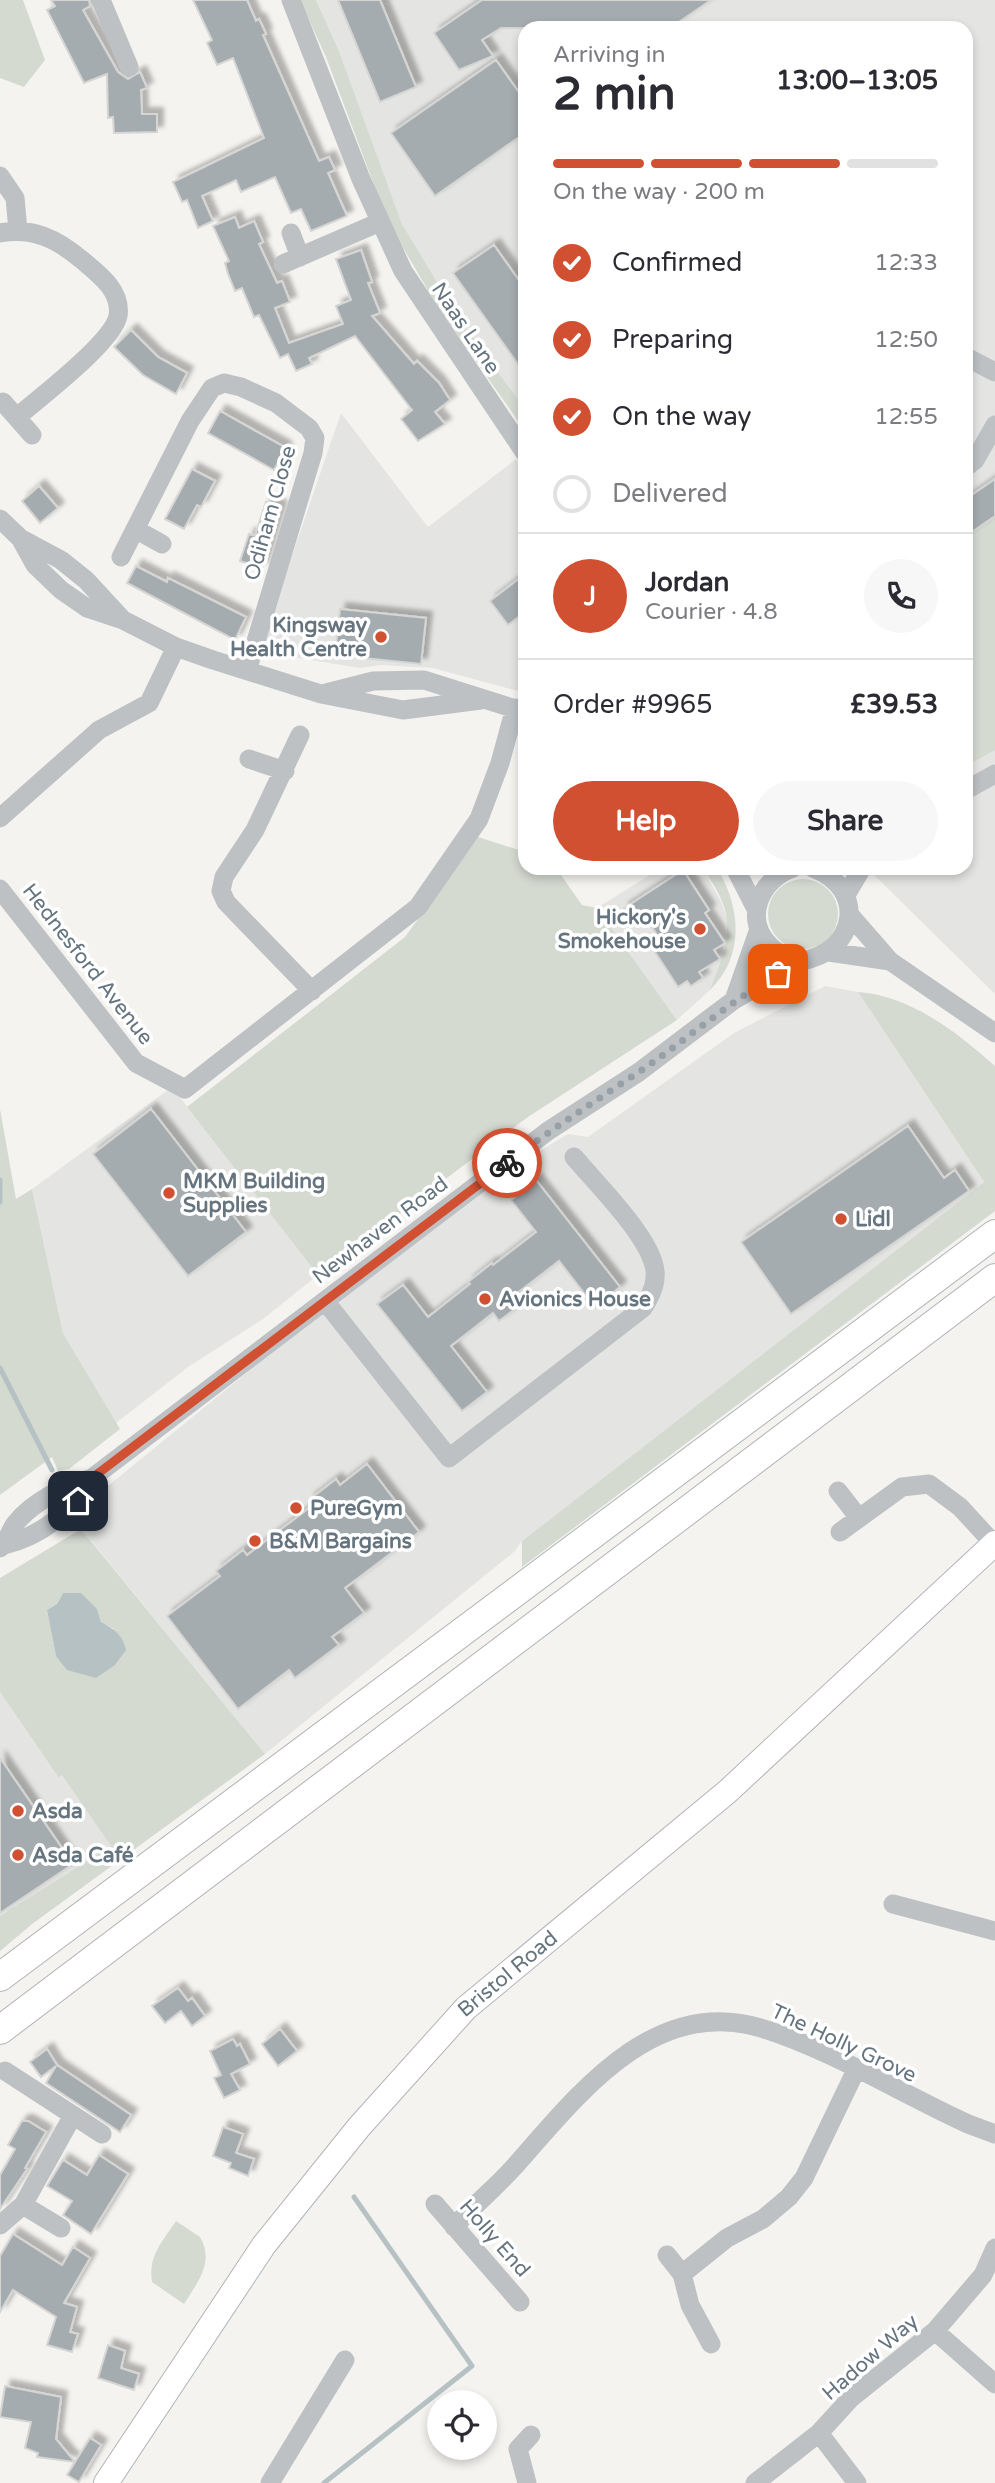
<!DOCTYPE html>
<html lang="en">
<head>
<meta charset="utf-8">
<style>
  :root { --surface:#fff; --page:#f7f7f7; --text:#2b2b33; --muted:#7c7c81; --line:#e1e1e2; --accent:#d15032 }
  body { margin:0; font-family:"Varela Round",sans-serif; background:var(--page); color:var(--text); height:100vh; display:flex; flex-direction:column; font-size:26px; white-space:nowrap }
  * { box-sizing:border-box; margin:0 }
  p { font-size:23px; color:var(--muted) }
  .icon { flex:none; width:38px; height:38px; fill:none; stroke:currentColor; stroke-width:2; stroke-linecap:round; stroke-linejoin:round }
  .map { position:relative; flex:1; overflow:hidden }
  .side { position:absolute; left:518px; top:21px; width:455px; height:854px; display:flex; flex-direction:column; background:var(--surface); border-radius:21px; box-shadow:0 4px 10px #0003 }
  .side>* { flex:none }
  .fabs { position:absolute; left:427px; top:2390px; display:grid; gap:14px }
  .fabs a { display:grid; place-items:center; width:70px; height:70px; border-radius:50%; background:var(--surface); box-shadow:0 4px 10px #0003; font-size:35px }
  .pin { position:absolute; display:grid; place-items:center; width:60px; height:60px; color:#fff; margin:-30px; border-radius:14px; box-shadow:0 4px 10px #0006 }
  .courier { position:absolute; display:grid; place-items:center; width:70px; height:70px; margin:-35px; border:5px solid #d15032; border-radius:50%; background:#fff; color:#222; box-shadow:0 2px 9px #0007 }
  .headline em { font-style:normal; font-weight:700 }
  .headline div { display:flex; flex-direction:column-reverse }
  .headline { display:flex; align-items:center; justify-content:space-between; height:119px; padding:0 35px }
  h1 { font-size:46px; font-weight:700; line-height:52px }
  .bar { display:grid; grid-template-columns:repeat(4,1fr); gap:10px 7px; align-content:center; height:84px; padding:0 35px }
  .bar i { height:9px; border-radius:5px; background:var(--line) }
  .bar .on { background:var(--accent) }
  .bar p { grid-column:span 4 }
  .line { display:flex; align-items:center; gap:18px; padding:0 35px; border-top:2px solid var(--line) }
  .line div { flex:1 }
  .round { display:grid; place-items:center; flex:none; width:74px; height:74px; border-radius:37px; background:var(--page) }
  ol { padding:0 35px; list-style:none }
  li { display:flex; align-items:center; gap:21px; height:77px }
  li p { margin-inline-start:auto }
  li .icon { padding:7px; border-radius:50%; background:var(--accent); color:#fff; stroke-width:4 }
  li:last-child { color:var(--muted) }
  li i { width:38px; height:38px; border:4px solid var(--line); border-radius:50% }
  .button { display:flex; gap:14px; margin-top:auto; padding:14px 35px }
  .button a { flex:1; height:80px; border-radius:42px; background:var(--accent); color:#fff; font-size:28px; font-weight:700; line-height:80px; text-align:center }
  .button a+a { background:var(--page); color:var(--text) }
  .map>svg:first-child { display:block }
</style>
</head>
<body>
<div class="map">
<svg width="995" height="2483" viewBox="0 0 995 2483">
  <defs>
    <filter id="shadow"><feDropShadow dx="6" dy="-6" stdDeviation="2" flood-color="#0004"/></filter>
  </defs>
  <rect width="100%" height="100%" fill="#f4f3f0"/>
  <!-- built -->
  <path fill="#e4e5e3" d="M316,0H995V994L867,868H966V28H525V409L462,323L402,224L339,51Z
    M341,413L428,527L516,459L525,472V693L433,668L381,665L360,668L286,656L261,646Z
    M661,868H702L721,901L730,928L727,949L710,990L677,1020L597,908Z
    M825,986L858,992L984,1182L522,1541L515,1551L265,1754L71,1516L320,1313L529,1157L568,1134L588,1137L734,1033Z
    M172,1087L318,1275L263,1319L188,1367L116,1423L63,1333L32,1189Z
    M0,1692L57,1776L62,1774L121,1859L32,1924L0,1951Z"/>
  <!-- green -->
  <path fill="#d5dad1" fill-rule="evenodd" d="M0,0H23L45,60L24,87L0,78Z
    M300,0H316L339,51L402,224L462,323L525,409V431L436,304L388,222L326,57Z
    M995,516V750L966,766V536Z
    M478,837L525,852V868H556L582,905L597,908L677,1020L528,1117L318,1275L187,1107L405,937Z
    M702,868H717C741,907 745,956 710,990C730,938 739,917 702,868Z
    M768 914a35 35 0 1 1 70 0a35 35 0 1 1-70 0Z
    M858,992C909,995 957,1032 995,1066V1211L522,1567V1541L984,1182Z
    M0,1109L16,1199L32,1189L63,1333L120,1429L69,1469L58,1471L52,1457L0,1495Z
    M81,1529L265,1754L32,1924L0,1951V1916L111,1846L62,1775L58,1777L0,1692V1578ZM63,1593L97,1609L101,1622L114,1629L56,1656L47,1610L57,1604Z
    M176,2221L200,2237C215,2262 197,2283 184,2304L152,2282C148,2256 162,2242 176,2221Z"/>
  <!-- water -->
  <path fill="#b6c1c4" d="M63,1593H81L97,1609L101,1622C114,1629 123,1635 126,1650L115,1665L96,1678L67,1670L56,1656L47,1610L57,1604Z"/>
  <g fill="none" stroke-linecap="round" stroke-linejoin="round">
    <!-- stream -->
    <path stroke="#b6c1c4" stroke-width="5" d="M0,1180V1202
      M0,1368L52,1470
      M324,2483L472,2366L354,2197"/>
  </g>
  <!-- building -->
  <path fill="#a5acb0" stroke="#d5d5d3" stroke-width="2" filter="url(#shadow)" d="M51,0H89L90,6L83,10L118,72L128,79L140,72L147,88L141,90L142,114H157V132L114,133L113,117L108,118L107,74L84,83L47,10L55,6Z
    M193,0H247L256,21L259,19L266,34L263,35L319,161L329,157L335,170L328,173L347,216L311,231L301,209L291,213L275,177L241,192L236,180L202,196L213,221L198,228L187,200L182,202L173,182L264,138L233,58L217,65L207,43L212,40Z
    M338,0H380L416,87L380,102Z
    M482,0H711L670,28H501L482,40L493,56L459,70L434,33Z
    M496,60L525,101V133L435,196L391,133Z
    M235,217L239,228L254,221L263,242L259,244L277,283L282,281L290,302L275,308L289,343L343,324L336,306L351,300L336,259L361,250L372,282L368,283L380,313L372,316L414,364L417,361L439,383L450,400L435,412L445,424L418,441L401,419L412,410L355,336L309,358L312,364L296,371L288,354L280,358L259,315L254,317L242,288L235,291L228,274L225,263L229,261L213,226Z
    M494,245L525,289V374L453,273Z
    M131,330L158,357L187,373L176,394L143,375L114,347Z
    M220,411L286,448L274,470L208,433Z
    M192,469L215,481L201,507L197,505L184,529L165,519Z
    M995,479V516L966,536V499Z
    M39,486L58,508L40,523L22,501Z
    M266,502L281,507L262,568L240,561L249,534L255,536Z
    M136,566L167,582L168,578L246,617L235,640L127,583Z
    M525,574V612L508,625L490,601Z
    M340,609L426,618L421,664L335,655Z
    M683,870L709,910L705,913L725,943L714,950L720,959L699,972L703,978L691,986L687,981L678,987L655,952L664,946L644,914L632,922L623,909Z
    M151,1109L246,1232L188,1276L93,1154Z
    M908,1126L944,1178L955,1170L969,1191L791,1314L741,1242Z
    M536,1180L620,1287L595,1307L559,1261L516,1294L523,1303L499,1321L493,1313L451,1346L487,1392L462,1411L377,1304L403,1285L428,1317L470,1284L468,1282L492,1263L493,1265L536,1232L511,1200Z
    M367,1464L419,1532L345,1588L364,1613L332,1637L339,1645L295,1678L289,1670L238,1709L167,1616L220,1576L216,1571L243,1550L247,1555L313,1505L309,1500L336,1479L340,1485Z
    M0,1758L73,1864L0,1913Z
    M178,1988L188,2001L192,1998L205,2016L192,2026L181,2011L165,2023L152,2006Z
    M280,2029L297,2051L278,2066L262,2044Z
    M233,2039L237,2046L240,2044L250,2064L231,2074L240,2090L224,2098L214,2078L221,2075L210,2051Z
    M47,2049L57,2065L131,2115L120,2132L46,2083L56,2066L41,2077L30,2062Z
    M22,2121H28L46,2132L25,2168L27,2169L0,2209V2175L15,2149L8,2145Z
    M223,2127L243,2134L236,2153L254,2159L248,2176L229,2168L231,2163L213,2156Z
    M99,2155L128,2174L91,2234L63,2215L72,2201L47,2186L63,2160L87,2175Z
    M13,2234L62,2265L73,2247L90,2258L64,2303L77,2307L70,2332L78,2334L72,2352L47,2345L56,2317L13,2290L0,2312V2256Z
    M108,2345L125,2351L121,2368L139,2374L134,2390L98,2378Z
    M5,2386L61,2397L56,2439L75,2462L90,2438L101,2445L79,2482L67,2475L75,2462L37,2457L38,2453L25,2448L31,2422L0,2417Z"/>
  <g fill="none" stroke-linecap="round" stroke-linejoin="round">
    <defs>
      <g id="major">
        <path id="s1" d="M106,2483L264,2245L359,2127L466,2008L727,1792L995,1543"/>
      </g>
      <path id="highway" d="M0,1977L995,1234
        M0,2030L995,1278"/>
    </defs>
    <!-- major casing -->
    <use href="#major" stroke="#b1b5b8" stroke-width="26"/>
    <!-- highway casing -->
    <use href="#highway" stroke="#b0b4b6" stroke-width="30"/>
    <!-- minor -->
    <path stroke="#bdc1c4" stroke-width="19" d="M101,0L129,67
      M291,0L361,179L403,271L525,453
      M0,176L15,198L18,230
      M0,233C33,227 57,239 82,260C99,274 122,291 118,316C113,342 39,398 17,417
      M291,233L300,257
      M283,264L380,222
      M966,357L995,372
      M3,402L32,435
      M966,467L975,460L995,425
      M0,519L20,538L61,560L86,580L122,619
      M135,529L162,544
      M20,538L35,565L61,590L87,608L123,620L176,647L213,660L321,694L403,710L481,700
      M121,557L190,421L212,388L224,383L241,387L276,403L309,428L315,438L313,453L247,671
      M326,693L373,681L424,680L525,712
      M300,735L255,830L224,877L221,891L226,902L312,991
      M249,759L285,771
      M966,790L995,774
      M0,818L99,730L149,703L176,647
      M735,868L756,909
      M793,868C760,879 742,920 771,947C779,955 790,957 801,961C857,952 868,889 813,868
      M0,889L136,1063L185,1089L418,907L479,819L500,763L515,708
      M846,895L862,868
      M849,914L890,961L995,1033
      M829,952L890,961
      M734,1000L759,929
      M325,1301L449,1458L643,1308C652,1294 659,1279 653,1262C643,1230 596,1183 574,1157
      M838,1491L859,1518
      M840,1532L902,1487L929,1484L960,1507L994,1544
      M4,1545C42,1536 72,1511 92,1478
      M0,1548C8,1542 9,1532 15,1524C33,1501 65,1486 92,1478L548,1131L639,1072L734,1000L801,961
      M893,1904L995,1931
      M5,2071L102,2134
      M435,2204L520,2302
      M23,2205L61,2228
      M0,2225L23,2205L72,2117
      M454,2227C473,2206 495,2188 514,2167C577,2096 653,1995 761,2028C830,2049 902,2094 968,2124L995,2134
      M667,2255L682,2274L690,2305L711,2344
      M682,2274L727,2238L763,2219L789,2197L804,2178L856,2070
      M935,2331L995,2384
      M819,2433L857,2483
      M270,2483L345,2360
      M527,2483L518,2449L531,2435
      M755,2483L819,2433L851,2398L935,2331L983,2275L995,2248"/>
    <!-- major -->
    <use href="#major" stroke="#fff" stroke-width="24"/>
    <!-- highway -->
    <use href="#highway" stroke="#fff" stroke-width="28"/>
  </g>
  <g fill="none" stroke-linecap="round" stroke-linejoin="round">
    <!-- done -->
    <path stroke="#97a0a6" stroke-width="7" stroke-dasharray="0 12.6" d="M507,1163C550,1130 594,1102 639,1072C686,1040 729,1002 778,974"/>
    <!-- route -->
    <path stroke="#d15032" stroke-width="9" d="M78,1501L92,1478L507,1163"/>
  </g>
  <!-- markers -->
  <g fill="#d15032" stroke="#fff" stroke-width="2.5">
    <circle cx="381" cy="637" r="7"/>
    <circle cx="700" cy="929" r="7"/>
    <circle cx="169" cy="1193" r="7"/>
    <circle cx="841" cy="1219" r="7"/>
    <circle cx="485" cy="1299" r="7"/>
    <circle cx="296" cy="1508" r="7"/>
    <circle cx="255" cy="1541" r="7"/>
    <circle cx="18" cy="1811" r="7"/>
    <circle cx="18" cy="1855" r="7"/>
  </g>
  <g text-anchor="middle" stroke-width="7" stroke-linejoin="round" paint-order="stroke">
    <!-- street labels -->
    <g font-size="21" fill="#65747e" stroke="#fff">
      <text transform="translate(466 328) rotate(56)" y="7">Naas Lane</text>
      <text transform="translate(270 513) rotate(-74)" y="7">Odiham Close</text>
      <text transform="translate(88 964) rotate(52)" y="7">Hednesford Avenue</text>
      <text transform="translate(380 1230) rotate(-37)" y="7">Newhaven Road</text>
      <text dy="7" stroke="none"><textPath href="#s1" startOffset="651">Bristol Road</textPath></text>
      <text transform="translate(844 2043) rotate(25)" y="7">The Holly Grove</text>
      <text transform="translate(495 2238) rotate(49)" y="7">Holly End</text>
      <text transform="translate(870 2357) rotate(-41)" y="7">Hadow Way</text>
    </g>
    <!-- poi labels -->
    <g font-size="21" font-weight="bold" fill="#65747e" stroke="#fff" text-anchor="start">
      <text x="367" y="632" text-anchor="end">Kingsway<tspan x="367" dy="24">Health Centre</tspan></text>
      <text x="686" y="924" text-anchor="end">Hickory's<tspan x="686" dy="24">Smokehouse</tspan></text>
      <text x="183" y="1188">MKM Building<tspan x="183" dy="24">Supplies</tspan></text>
      <text x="855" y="1226">Lidl</text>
      <text x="499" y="1306">Avionics House</text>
      <text x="310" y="1515">PureGym</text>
      <text x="269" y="1548">B&amp;M Bargains</text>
      <text x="32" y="1818">Asda</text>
      <text x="32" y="1862">Asda Café</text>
    </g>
  </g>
</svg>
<div class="fabs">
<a><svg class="icon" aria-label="locate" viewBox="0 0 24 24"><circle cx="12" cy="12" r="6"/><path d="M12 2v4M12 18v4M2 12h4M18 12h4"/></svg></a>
</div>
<div class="pin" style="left:778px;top:974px;background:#ea580c"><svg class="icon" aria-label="bag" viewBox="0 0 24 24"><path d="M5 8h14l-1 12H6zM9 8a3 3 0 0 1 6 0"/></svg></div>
<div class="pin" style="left:78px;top:1501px;background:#1f2937"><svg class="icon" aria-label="home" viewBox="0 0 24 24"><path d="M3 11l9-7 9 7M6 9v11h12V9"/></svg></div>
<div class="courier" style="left:507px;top:1163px"><svg class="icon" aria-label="bike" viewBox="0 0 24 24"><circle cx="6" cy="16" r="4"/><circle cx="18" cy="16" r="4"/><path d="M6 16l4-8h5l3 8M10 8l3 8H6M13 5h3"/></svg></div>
<section class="side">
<div class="headline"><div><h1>2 min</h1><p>Arriving in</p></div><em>13:00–13:05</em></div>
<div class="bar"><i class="on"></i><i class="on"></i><i class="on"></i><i></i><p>On the way · 200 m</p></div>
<ol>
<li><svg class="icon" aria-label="check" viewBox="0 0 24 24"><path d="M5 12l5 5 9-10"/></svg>Confirmed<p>12:33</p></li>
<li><svg class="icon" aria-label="check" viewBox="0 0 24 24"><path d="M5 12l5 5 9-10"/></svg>Preparing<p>12:50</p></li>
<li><svg class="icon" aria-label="check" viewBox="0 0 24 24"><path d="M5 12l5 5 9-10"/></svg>On the way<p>12:55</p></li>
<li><i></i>Delivered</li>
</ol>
<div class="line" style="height:126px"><b class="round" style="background:var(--accent);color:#fff">J</b><div><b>Jordan</b><p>Courier · 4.8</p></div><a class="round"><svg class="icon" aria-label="phone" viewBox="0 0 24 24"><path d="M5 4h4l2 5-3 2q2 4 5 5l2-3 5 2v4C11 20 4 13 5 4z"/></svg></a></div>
<div class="line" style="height:91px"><div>Order #9965</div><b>£39.53</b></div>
<div class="button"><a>Help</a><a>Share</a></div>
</section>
</div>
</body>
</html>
